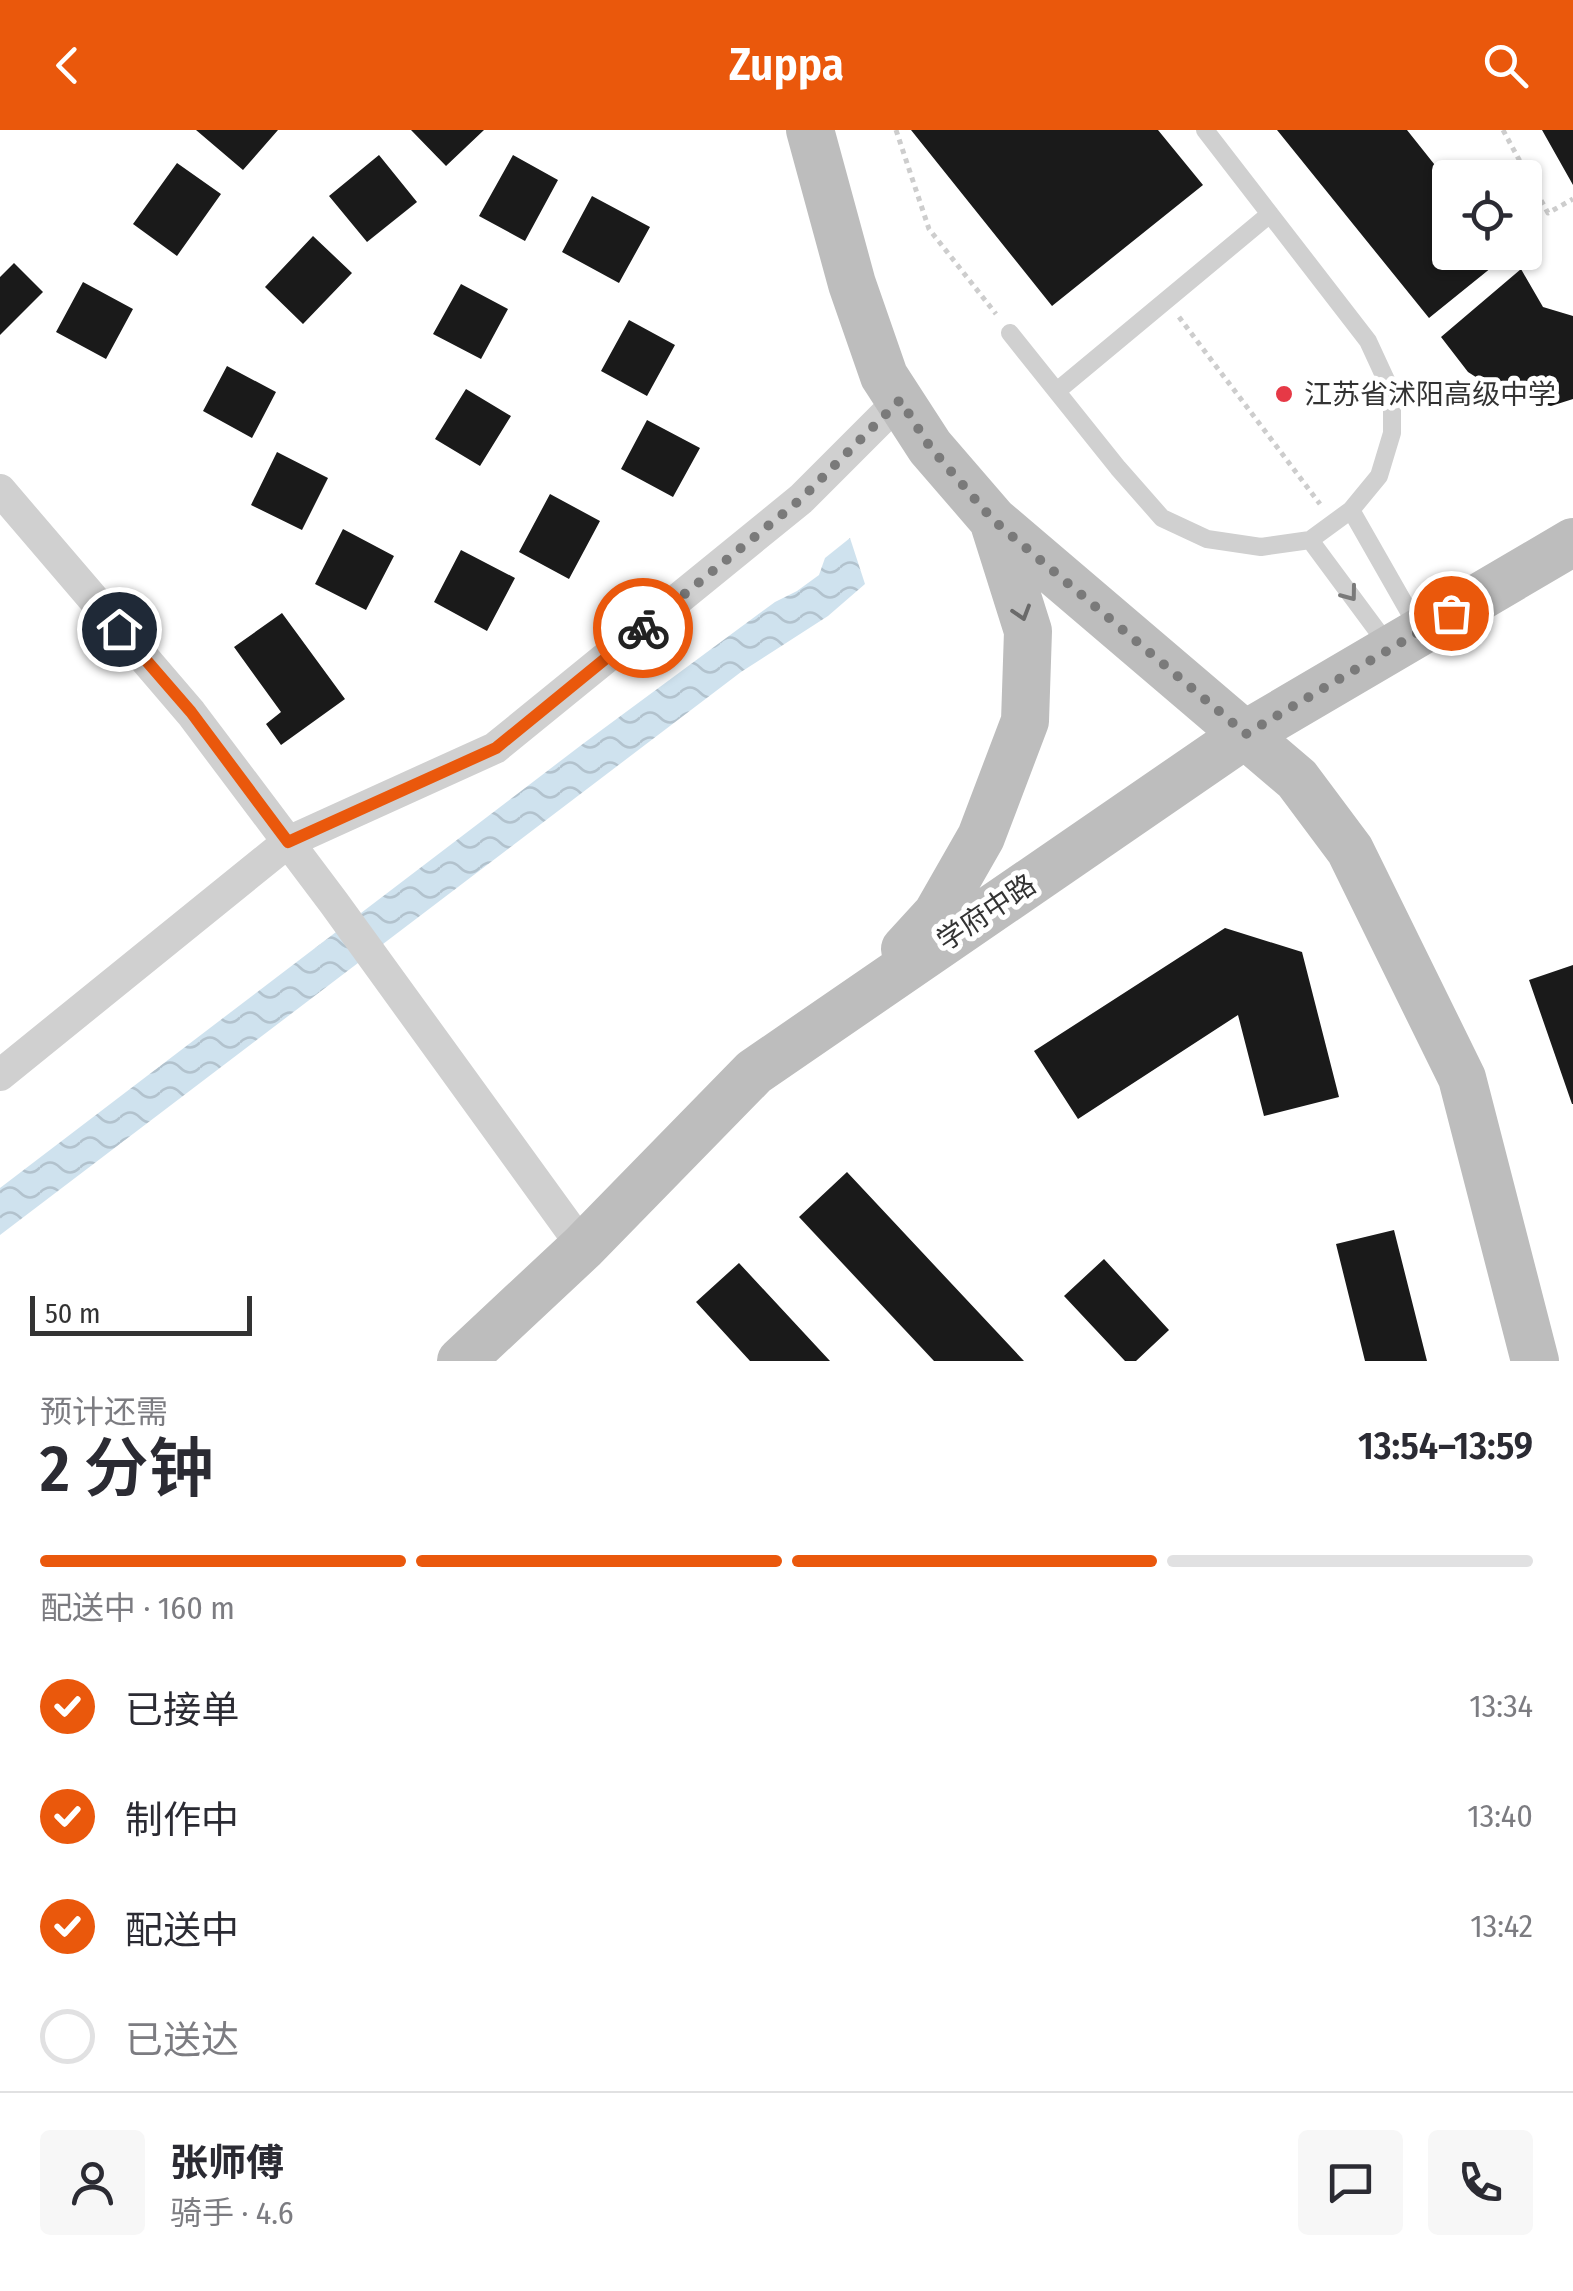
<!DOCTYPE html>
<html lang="zh">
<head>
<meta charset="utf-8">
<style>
  :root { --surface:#fff; --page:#f7f7f7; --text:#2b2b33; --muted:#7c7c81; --line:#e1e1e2; --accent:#ea580c }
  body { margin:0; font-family:"Fira Sans Condensed","Noto Sans SC",sans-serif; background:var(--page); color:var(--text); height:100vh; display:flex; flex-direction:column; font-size:38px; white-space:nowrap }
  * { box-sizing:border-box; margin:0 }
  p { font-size:32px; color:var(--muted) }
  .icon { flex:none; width:55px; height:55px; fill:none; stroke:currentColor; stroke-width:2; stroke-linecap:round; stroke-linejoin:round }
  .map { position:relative; height:1231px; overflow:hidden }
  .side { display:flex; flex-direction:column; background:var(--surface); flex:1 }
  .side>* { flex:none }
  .buttons { position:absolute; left:1432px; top:30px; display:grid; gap:20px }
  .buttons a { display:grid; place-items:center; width:110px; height:110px; border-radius:10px; background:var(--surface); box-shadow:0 2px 8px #0004; font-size:50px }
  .scale { position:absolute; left:30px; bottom:25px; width:222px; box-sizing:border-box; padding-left:10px; border:5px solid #333; border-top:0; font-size:28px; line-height:35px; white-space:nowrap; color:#333; -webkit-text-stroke:8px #fff; paint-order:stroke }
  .pin { position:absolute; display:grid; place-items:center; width:85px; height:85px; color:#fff; margin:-42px; border:5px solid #fff; border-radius:50%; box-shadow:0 2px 10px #0007 }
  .courier { position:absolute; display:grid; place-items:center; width:100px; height:100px; margin:-50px; border:8px solid #ea580c; border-radius:50%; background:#fff; color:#222; box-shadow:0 2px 12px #0007 }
  .summary em { font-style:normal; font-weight:600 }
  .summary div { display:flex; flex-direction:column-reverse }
  .summary { display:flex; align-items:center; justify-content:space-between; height:170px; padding:0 40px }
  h1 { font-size:65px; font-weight:600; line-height:75px }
  .bar { display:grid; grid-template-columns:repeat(4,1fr); gap:15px 10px; align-content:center; height:120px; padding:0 40px }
  .bar i { height:12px; border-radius:8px; background:var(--line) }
  .bar .on { background:var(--accent) }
  .bar p { grid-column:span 4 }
  .line { display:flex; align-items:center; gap:25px; padding:0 40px; border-top:2px solid var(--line) }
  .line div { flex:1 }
  .round { display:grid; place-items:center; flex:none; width:105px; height:105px; border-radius:10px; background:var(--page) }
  ol { padding:0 40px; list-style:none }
  li { display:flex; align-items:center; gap:30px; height:110px }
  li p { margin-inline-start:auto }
  li .icon { padding:10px; border-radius:50%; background:var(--accent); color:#fff; stroke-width:4 }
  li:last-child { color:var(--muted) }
  li i { width:55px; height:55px; border:5px solid var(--line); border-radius:50% }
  header { display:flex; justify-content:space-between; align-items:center; height:130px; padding:0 40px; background:var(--accent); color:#fff; font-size:45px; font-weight:600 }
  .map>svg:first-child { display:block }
</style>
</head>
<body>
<header><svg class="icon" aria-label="back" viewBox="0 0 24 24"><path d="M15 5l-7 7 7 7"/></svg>Zuppa<svg class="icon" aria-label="search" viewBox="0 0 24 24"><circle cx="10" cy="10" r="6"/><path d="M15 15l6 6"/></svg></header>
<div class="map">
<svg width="1573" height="1231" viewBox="0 0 1573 1231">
  <defs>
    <pattern id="water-waves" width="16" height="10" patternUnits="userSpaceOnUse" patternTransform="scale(2.5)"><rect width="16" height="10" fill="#cfe2ee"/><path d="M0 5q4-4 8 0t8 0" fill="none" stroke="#b2c2cd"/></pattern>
  </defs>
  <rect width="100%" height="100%" fill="#fff"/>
  <!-- water -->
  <path fill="url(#water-waves)" d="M850,408L865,454L828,486L741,542L0,1105V1058L584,613L775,472L797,461L819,445L825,428Z"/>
  <!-- building -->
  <path fill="#1a1a1a" d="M196,0H278L243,40Z
    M411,0H484L446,36Z
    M911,0H1158L1203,55L1052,176Z
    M1277,0H1407L1450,54V122H1505L1507,125L1429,188Z
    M1542,0H1573V55Z
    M379,25L417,72L367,112L329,66Z
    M513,25L558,50L525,111L479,86Z
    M177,33L221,64L177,126L133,94Z
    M592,66L650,97L619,153L562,122Z
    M313,106L352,143L303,194L265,157Z
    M14,133L43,162L0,205V147Z
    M1521,139L1543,177L1573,186V269L1551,276L1507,267L1468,242L1441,207Z
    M83,152L133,179L106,229L56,202Z
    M461,154L508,179L481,229L433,204Z
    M629,190L675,215L647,266L601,241Z
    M227,236L276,262L252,308L203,281Z
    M466,259L511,286L480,336L435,309Z
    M647,290L700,318L673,367L621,339Z
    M277,322L328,348L302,400L251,375Z
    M550,364L600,391L569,449L519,422Z
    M343,399L394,426L366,480L315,454Z
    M461,420L515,448L487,501L434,472Z
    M282,483L345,569L281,615L266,594L281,582L234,517Z
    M1225,798L1302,822L1339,967L1264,986L1238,885L1078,989L1034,921Z
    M1573,835V974H1572L1529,850Z
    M847,1042L1024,1231H934L799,1087Z
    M1394,1100L1427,1231H1365L1336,1114Z
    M1104,1129L1169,1200L1136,1231H1125L1064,1166Z
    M739,1133L830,1231H750L696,1172Z"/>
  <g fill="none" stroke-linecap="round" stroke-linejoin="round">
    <!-- path -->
    <path stroke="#cdcdcd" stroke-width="5" stroke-dasharray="5 5" stroke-linecap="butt" d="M896,0L929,99L996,184
      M1503,0L1548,83L1573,69
      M1179,187L1320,374"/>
    <!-- lane -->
    <path stroke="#d0d0d0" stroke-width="18" d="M1205,0L1368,211L1392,263V303L1379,346L1351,380L1420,501
      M1010,203L1118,338L1162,388L1207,409L1261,417L1310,410L1351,380
      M1057,261L1270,84
      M1310,410L1390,518"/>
    <!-- street -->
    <path stroke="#d0d0d0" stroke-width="32" d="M0,360L191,583L334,773L583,1117
      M0,945L288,712L495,618L801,369L900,270"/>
    <!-- secondary -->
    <path stroke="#bdbdbd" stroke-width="48" d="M810,0L852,154L884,246L930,317L993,390L1297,649L1350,720L1462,948L1535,1231
      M905,819L937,784L981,707L1025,591L1028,501L993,390
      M461,1231L583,1117L754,942L1246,604L1573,412"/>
  </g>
  <!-- one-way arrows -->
  <defs><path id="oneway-chevron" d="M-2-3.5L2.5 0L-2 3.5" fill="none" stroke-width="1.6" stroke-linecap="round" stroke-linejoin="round" transform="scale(2.5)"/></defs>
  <use stroke="#7a7a7a" href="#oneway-chevron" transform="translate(1350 464) rotate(53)"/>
  <use stroke="#6a6a6a" href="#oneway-chevron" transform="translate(1022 483) rotate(73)"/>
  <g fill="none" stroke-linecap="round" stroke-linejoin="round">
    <!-- done -->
    <path stroke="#7a7a7a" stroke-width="10" stroke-dasharray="0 18" d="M643,498L801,369L900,270L930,317L993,390L1246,604L1451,483"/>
    <!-- route -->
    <path stroke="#ea580c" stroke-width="12" d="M119,499L191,582L288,712L496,618L643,498"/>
  </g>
  <!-- markers -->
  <circle fill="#e63946" stroke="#fff" stroke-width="4" cx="1284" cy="264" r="10"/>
  <g text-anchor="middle" stroke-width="10" stroke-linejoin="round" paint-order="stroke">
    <!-- poi labels -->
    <g font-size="28" fill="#333" stroke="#fff" text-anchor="start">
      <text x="1304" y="274">江苏省沭阳高级中学</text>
    </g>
    <!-- street labels -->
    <g font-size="28" fill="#333" stroke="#fff">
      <text transform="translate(986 782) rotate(-34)" y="10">学府中路</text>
    </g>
  </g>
</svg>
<div class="buttons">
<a><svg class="icon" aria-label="locate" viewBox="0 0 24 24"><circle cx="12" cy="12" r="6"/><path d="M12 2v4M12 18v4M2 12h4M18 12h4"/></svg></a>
</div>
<div class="scale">50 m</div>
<div class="pin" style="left:1451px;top:483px;background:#ea580c"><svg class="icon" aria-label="bag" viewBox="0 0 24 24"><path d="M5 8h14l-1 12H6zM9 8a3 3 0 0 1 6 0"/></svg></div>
<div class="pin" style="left:119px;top:499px;background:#1f2937"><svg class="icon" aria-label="home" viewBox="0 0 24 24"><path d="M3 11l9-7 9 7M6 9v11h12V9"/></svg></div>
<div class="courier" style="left:643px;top:498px"><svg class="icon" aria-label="bike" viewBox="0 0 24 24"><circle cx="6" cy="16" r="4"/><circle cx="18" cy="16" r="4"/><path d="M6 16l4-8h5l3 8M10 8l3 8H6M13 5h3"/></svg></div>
</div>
<section class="side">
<div class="summary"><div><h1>2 分钟</h1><p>预计还需</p></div><em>13:54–13:59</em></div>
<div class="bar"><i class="on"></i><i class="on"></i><i class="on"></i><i></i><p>配送中 · 160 m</p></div>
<ol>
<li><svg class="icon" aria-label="check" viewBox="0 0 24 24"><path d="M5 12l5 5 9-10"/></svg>已接单<p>13:34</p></li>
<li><svg class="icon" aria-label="check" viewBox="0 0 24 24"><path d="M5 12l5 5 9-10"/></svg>制作中<p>13:40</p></li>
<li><svg class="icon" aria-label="check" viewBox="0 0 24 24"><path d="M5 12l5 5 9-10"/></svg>配送中<p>13:42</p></li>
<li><i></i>已送达</li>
</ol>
<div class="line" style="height:180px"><a class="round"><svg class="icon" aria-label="person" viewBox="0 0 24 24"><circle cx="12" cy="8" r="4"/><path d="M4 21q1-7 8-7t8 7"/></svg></a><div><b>张师傅</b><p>骑手 · 4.6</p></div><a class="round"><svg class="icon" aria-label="chat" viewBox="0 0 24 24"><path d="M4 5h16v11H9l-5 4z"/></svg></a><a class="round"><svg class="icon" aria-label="phone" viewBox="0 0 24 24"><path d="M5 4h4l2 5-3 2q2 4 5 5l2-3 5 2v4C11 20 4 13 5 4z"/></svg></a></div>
</section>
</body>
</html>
